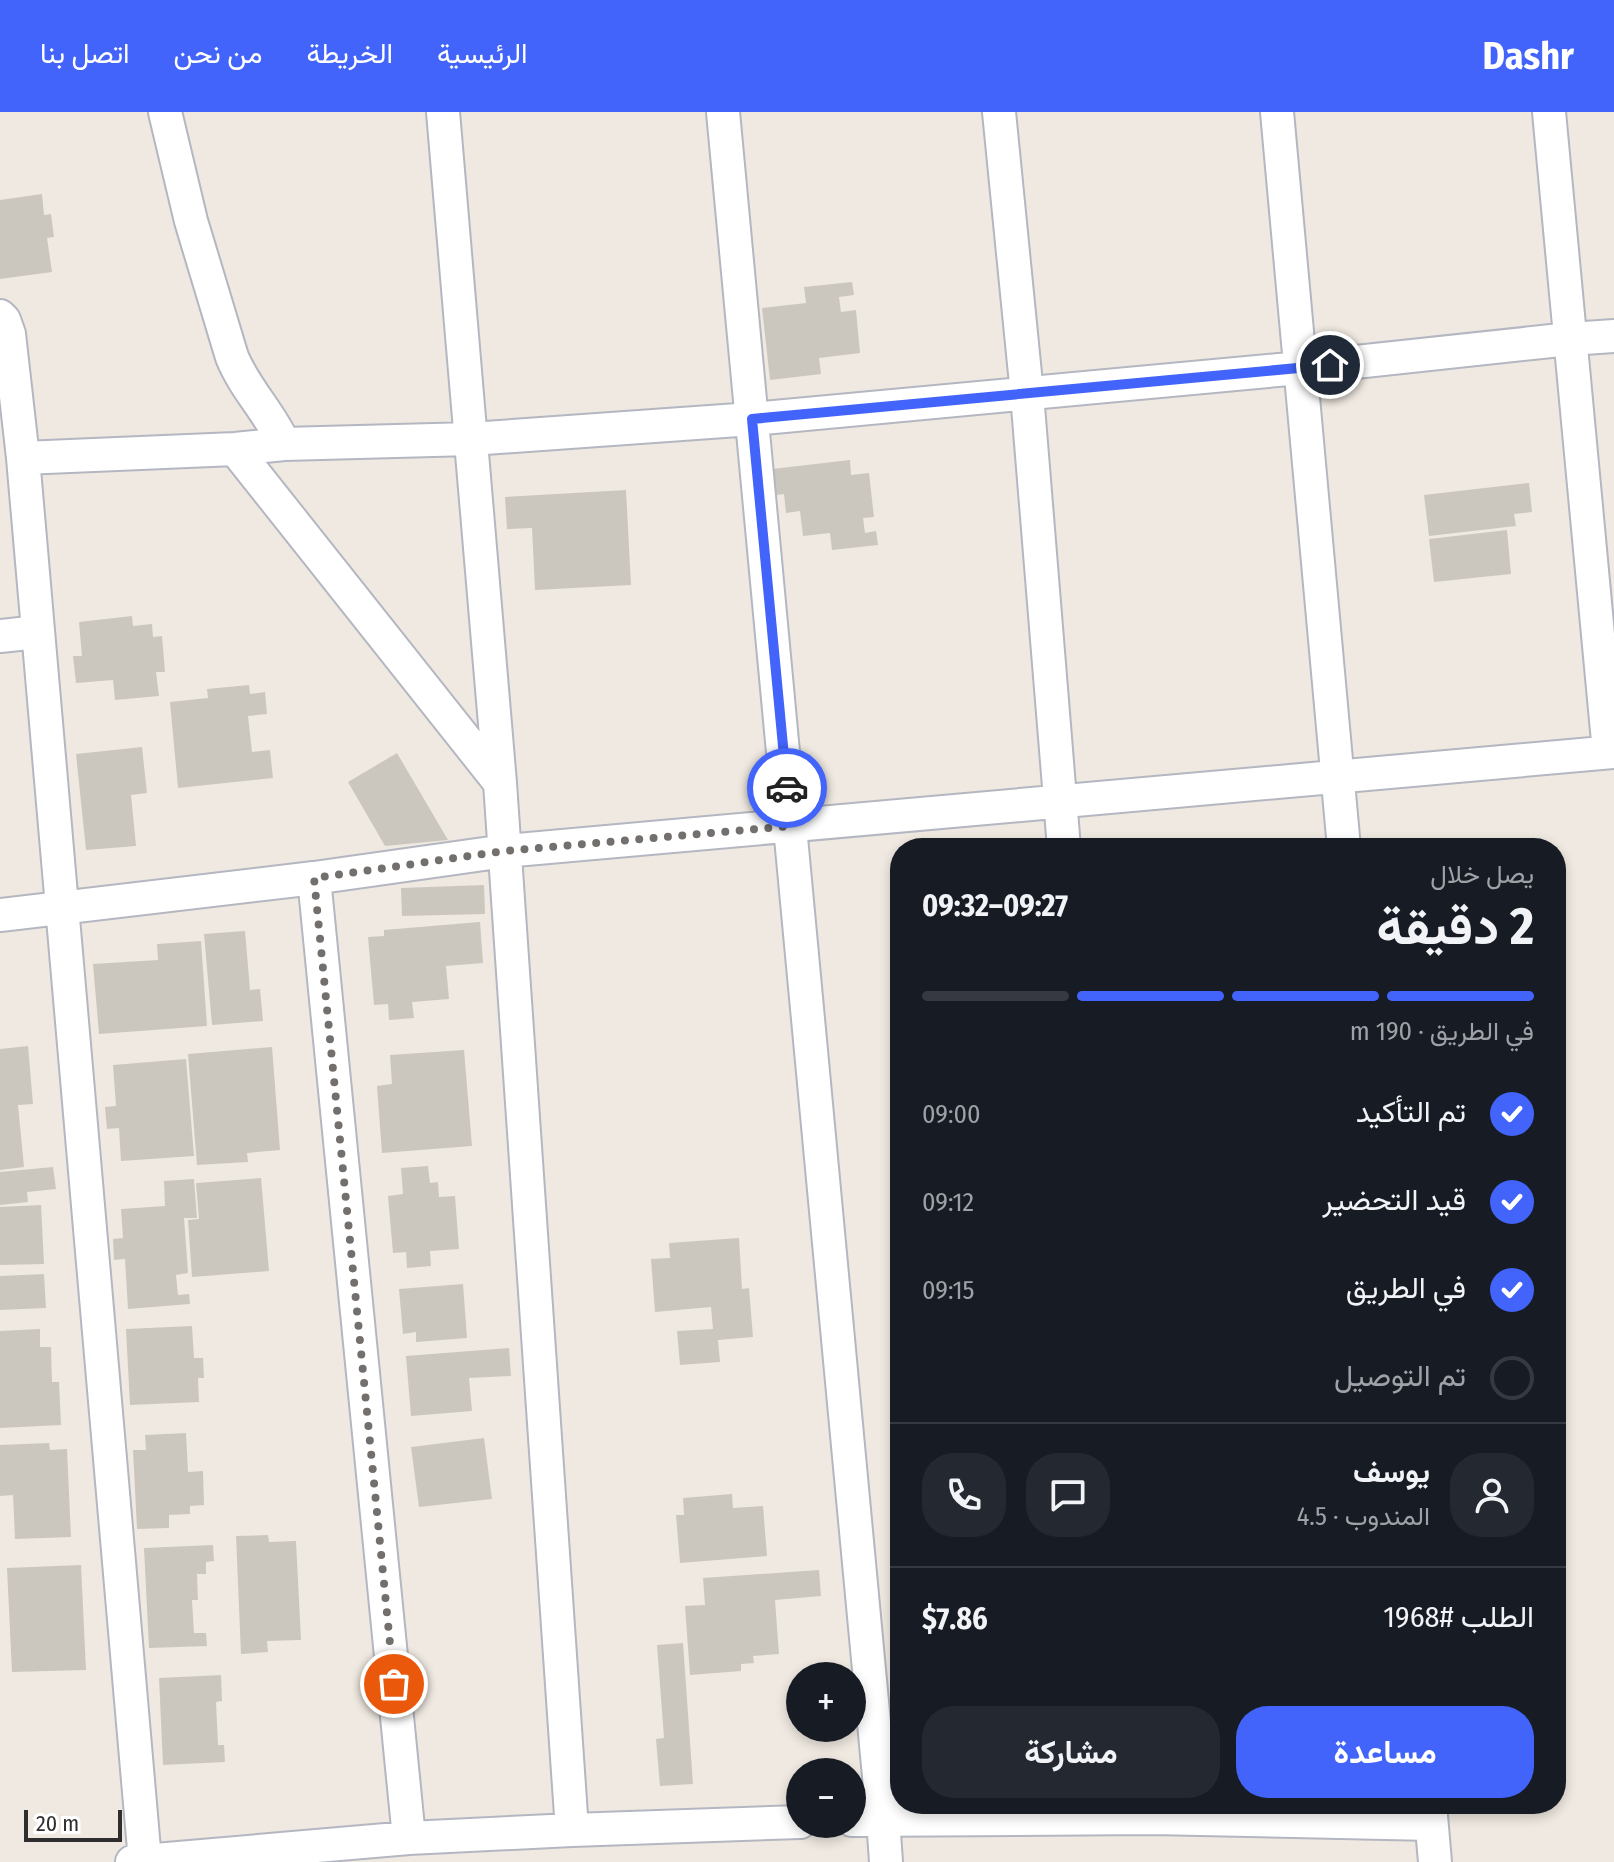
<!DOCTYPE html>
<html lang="ar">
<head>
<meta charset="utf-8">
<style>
  :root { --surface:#171b24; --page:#242831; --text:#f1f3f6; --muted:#9ea1a6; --line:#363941; --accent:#4264fb }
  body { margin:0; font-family:"Fira Sans Condensed",Vazirmatn,sans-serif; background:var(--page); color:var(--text); direction:rtl; height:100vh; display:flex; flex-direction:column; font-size:30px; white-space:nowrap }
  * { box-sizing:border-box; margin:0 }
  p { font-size:26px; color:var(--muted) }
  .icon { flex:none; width:44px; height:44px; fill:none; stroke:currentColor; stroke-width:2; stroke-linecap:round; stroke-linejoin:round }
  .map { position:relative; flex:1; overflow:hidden; direction:ltr }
  .details { position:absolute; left:890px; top:726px; width:676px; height:976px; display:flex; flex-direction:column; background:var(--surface); border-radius:32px; box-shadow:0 4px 12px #0003; direction:rtl }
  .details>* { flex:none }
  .buttons { position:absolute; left:786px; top:1550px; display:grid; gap:16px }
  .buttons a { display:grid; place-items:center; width:80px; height:80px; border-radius:50%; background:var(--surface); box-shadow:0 4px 12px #0003; font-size:40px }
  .scale { position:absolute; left:24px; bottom:20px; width:98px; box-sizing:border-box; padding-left:8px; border:4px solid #2e2e2e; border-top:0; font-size:22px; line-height:28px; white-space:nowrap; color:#2e2e2e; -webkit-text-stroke:6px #fff; paint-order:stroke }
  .pin { position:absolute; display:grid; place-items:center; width:68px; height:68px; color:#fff; margin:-34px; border:4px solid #fff; border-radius:50%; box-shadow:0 2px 8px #0007 }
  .courier { position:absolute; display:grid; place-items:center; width:80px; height:80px; margin:-40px; border:6px solid #4264fb; border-radius:50%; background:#fff; color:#222; box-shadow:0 2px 10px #0007 }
  .overview em { font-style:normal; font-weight:700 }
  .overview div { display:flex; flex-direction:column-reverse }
  .overview { display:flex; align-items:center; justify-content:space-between; height:136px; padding:0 32px }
  h1 { font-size:52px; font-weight:700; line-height:60px }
  .bar { display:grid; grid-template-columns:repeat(4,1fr); gap:12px 8px; align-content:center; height:96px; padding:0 32px }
  .bar i { height:10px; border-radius:6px; background:var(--line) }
  .bar .selected { background:var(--accent) }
  .bar p { grid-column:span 4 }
  .line { display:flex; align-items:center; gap:20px; padding:0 32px; border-top:2px solid var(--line) }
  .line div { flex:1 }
  .round { display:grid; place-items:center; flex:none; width:84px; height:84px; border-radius:32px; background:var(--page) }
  ol { padding:0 32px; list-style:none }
  li { display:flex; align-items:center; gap:24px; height:88px }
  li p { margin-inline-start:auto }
  li .icon { padding:8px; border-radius:50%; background:var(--accent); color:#fff; stroke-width:4 }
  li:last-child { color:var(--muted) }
  li i { width:44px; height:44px; border:4px solid var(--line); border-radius:50% }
  .cta { display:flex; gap:16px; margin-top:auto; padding:16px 32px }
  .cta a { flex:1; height:92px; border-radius:32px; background:var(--accent); color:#fff; font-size:32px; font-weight:700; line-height:92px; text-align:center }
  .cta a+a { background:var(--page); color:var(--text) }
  header { display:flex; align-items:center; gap:48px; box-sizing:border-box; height:112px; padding:0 40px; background:var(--accent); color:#fff }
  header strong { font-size:38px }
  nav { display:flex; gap:44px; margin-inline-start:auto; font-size:28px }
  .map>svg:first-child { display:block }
</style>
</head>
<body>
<header>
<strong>Dashr</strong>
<nav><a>الرئيسية</a><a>الخريطة</a><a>من نحن</a><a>اتصل بنا</a></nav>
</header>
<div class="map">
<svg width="1614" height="1750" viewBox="0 0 1614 1750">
  <rect width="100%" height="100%" fill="#efe9e1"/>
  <!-- building -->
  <path fill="#cbc7bf" d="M42,82L44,103L51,102L54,125L47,126L52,160L0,167V88Z
    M852,170L854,183L839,185L841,200L856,198L860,241L819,246L821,262L770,268L762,196L806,191L804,175Z
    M850,348L851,363L869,361L874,405L863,406L865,421L876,419L878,433L832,438L830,421L803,424L800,399L786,401L784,382L776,383L772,357Z
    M1529,371L1532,400L1514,402L1516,414L1429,424L1424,383Z
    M626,378L631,473L535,478L532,416L507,417L505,385Z
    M1507,418L1511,462L1434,470L1429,427Z
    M132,504L133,514L152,512L153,525L162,524L165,560H156L159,584L115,588L113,568L76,571L73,544H82L79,510Z
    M249,573L250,582L265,580L267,602L248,604L252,640L270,638L273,666L178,676L170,590L208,586L207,577Z
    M142,635L147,681L131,683L136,734L86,738L76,642Z
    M397,641L448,728L385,734L348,670Z
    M484,773L485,802L402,804L401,776Z
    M480,810L483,851L446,854L449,887L412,890L414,906L389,908L388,892L374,893L368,825L384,824V818Z
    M245,819L250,878L260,877L263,909L212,913L204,822Z
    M201,829L207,914L99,922L93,852L158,848L157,832Z
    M28,934L33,992L18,993L24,1055L0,1058V937Z
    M272,935L280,1038L247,1041L248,1050L197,1053L188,942Z
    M464,938L472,1034L382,1041L377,974L392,972L390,943Z
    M186,947L194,1044L121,1049L119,1016L107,1017L105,995L116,994L113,953Z
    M428,1054L430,1071L438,1070L439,1085L455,1084L459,1137L430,1139L431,1154L407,1156L406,1140L393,1141L388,1084L403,1082L401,1056Z
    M53,1055L56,1077L27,1080L28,1090L0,1093V1060Z
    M261,1066L269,1159L192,1165L188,1108L199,1107L196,1071Z
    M194,1067L197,1106H184L188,1161L176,1163L178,1183L189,1182L190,1192L128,1197L125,1147L114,1148L113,1127L123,1126L121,1097L165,1094L164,1069Z
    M41,1093L44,1152L0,1153V1095Z
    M739,1126L742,1177L749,1176L753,1225L718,1228L720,1250L680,1253L677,1219L713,1217L711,1195L655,1200L651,1147L670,1146L669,1131Z
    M44,1162L46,1196L0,1198V1164Z
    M463,1172L467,1226L416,1230V1220L403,1222L399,1177Z
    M192,1214L194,1246H203L204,1266H198L199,1290L130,1293L126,1217Z
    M40,1217V1235H51L52,1270H59L61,1313L0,1316V1219Z
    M509,1236L511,1264L469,1266L472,1299L411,1304L406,1244Z
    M186,1321L188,1360L203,1359L204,1393L190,1394V1402L169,1403V1416L137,1417L133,1338H146L145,1323Z
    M484,1326L492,1387L419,1395L411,1335Z
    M49,1331L50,1338L67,1337L71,1425L15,1427L13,1383L0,1384V1333Z
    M732,1382L733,1396L763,1394L767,1444L680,1451L676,1403H684L683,1386Z
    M268,1423L269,1430L296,1429L301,1528L267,1529L268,1540L241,1542L236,1424Z
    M213,1433L214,1449L206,1450V1462H197L198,1488H192L194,1521H206L207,1534L149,1536L144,1436Z
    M81,1453L86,1558L12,1560L7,1456Z
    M819,1458L821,1484L775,1488L779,1542L753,1544L754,1551L741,1552V1559L690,1563L685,1494L705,1493L703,1466Z
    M683,1531L693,1672L660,1674L656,1627L664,1626L657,1533Z
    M221,1563L222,1589L216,1590L218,1633H224L225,1650L163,1653L159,1566Z"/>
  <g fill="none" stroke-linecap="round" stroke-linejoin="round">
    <defs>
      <path id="minor" d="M165,0L191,109L232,245C245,277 270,301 284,332
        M443,0L500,671L572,1718
        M723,0L883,1707L886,1750
        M999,0L1027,282L1064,736
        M1277,0L1344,736
        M1549,0L1609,640
        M0,204L4,208L9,222L23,346L145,1749
        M235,337L500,671
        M23,346L235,337L284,332L471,327L752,307L1300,256L1570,227L1614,224
        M0,524L38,520
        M314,766L409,1726
        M0,803L314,766L505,739L1614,640
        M1430,1692L1435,1750
        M852,1708L1152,1706L1431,1712
        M132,1750L409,1726L572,1718L800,1710"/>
    </defs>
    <!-- minor casing -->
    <use href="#minor" stroke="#b4b7c1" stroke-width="36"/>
    <!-- minor -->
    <use href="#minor" stroke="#fff" stroke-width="32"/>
  </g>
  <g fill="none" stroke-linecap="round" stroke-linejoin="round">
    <!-- done -->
    <path stroke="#726f6d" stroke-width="8" stroke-dasharray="0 14.4" d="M394,1572L314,766L505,739L790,714L787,676"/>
    <!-- route -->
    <path stroke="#4264fb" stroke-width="10" d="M787,676L752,307L1330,253"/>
  </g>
</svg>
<div class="buttons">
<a>+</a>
<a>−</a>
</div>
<div class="scale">20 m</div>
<div class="pin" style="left:394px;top:1572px;background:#ea580c"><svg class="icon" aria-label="bag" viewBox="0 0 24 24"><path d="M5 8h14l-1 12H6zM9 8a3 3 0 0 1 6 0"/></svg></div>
<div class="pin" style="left:1330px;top:253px;background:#1f2937"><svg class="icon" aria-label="home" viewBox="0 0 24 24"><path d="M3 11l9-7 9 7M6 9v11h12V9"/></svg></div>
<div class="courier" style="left:787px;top:676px"><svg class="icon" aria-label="car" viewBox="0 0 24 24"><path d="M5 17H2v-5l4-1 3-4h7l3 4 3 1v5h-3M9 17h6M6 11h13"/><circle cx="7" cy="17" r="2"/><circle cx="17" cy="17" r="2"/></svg></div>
<section class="details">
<div class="overview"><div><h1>2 دقيقة</h1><p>يصل خلال</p></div><em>09:27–09:32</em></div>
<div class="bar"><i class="selected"></i><i class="selected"></i><i class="selected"></i><i></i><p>في الطريق · 190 m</p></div>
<ol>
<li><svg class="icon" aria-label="check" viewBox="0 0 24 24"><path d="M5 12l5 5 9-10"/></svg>تم التأكيد<p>09:00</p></li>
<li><svg class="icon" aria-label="check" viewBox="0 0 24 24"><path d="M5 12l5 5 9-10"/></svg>قيد التحضير<p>09:12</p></li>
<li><svg class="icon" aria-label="check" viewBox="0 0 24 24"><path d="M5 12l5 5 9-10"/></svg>في الطريق<p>09:15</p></li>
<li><i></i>تم التوصيل</li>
</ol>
<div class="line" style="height:144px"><a class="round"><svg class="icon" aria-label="person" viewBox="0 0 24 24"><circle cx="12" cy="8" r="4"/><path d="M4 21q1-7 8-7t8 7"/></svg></a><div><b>يوسف</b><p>المندوب · 4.5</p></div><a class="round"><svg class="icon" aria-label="chat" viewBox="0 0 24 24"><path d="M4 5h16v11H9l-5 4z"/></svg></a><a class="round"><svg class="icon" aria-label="phone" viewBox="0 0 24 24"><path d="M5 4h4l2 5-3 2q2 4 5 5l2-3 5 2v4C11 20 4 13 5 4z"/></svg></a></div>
<div class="line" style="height:104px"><div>الطلب #1968</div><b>$7.86</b></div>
<div class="cta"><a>مساعدة</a><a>مشاركة</a></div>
</section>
</div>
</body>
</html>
